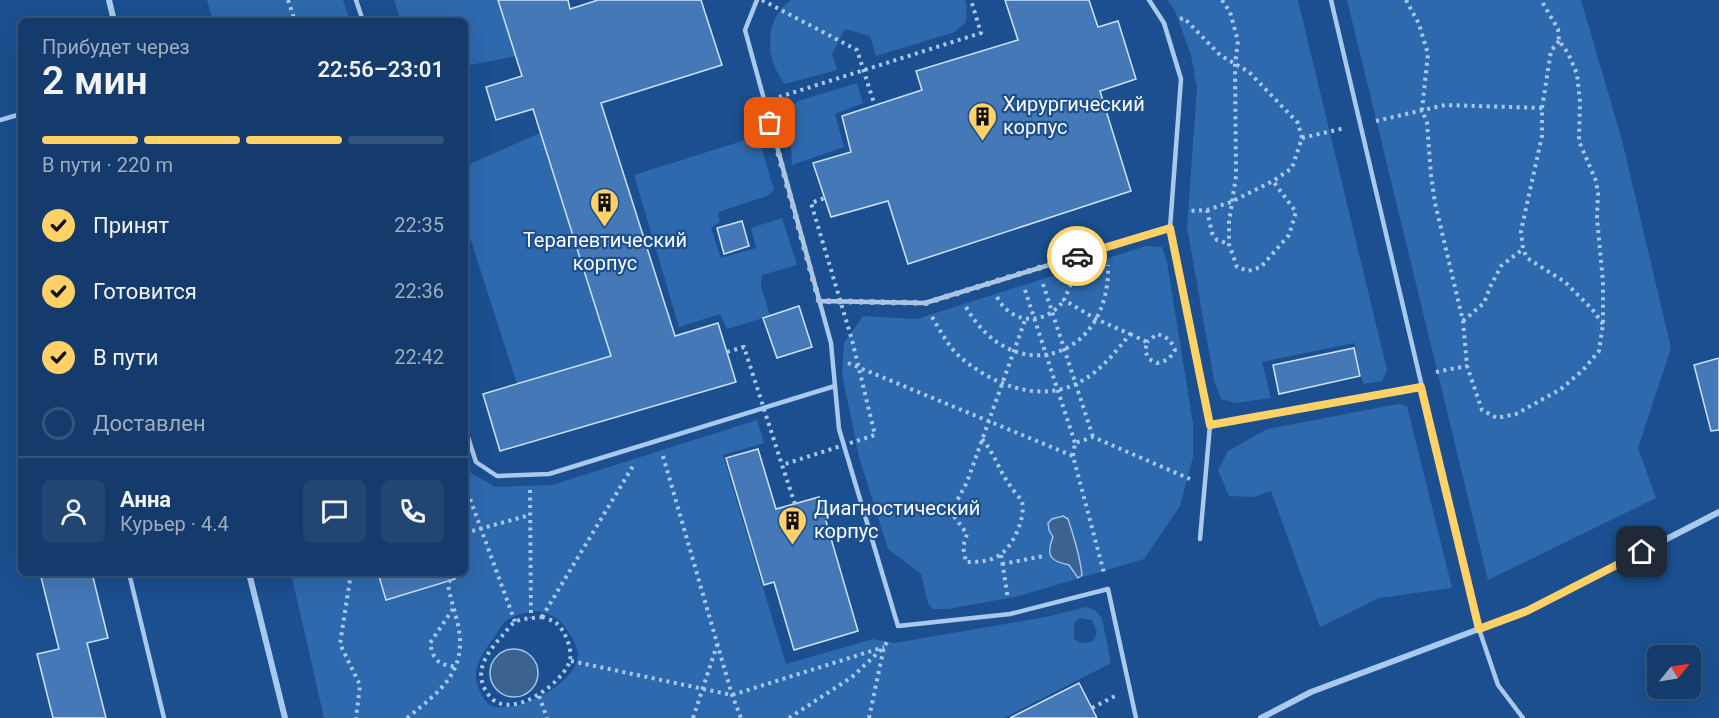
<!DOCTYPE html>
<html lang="ru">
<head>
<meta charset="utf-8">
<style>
  :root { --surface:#143b6b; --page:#214673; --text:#f1f3f6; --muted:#9dadc1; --line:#33557e; --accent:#ffd166 }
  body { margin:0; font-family:Roboto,sans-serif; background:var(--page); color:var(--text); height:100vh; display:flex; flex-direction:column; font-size:22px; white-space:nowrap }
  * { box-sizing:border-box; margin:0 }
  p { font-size:20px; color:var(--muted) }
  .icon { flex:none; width:33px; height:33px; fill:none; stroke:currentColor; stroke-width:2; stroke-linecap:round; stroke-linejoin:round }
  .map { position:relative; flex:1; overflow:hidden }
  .drawer { position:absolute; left:18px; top:18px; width:450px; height:558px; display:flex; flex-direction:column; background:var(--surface); border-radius:9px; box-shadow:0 6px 24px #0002,0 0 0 2px var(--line) }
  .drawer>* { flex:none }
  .needle { width:39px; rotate:60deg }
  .buttons { position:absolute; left:1647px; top:645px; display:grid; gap:12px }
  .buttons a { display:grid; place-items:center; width:54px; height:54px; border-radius:9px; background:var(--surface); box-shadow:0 6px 24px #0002,0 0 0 2px var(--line); font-size:30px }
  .pin { position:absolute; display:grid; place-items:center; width:51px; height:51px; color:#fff; margin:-26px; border-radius:12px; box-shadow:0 3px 9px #0006 }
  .courier { position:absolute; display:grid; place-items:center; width:60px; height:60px; margin:-30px; border:4px solid #ffd166; border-radius:50%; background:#fff; color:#222; box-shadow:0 2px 8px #0007 }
  .head em { font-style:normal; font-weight:600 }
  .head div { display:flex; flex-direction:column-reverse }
  .head { display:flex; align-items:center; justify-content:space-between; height:102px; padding:0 24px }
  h1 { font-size:39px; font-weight:600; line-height:45px }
  .bar { display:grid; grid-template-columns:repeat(4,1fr); gap:9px 6px; align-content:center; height:72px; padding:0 24px }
  .bar i { height:8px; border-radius:4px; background:var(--line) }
  .bar .selected { background:var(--accent) }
  .bar p { grid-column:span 4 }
  .line { display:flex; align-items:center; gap:15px; padding:0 24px; border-top:2px solid var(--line) }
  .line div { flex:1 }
  .round { display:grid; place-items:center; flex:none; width:63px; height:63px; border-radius:9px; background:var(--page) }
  ol { padding:0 24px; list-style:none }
  li { display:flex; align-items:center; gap:18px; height:66px }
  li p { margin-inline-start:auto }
  li .icon { padding:6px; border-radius:50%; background:var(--accent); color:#111; stroke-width:4 }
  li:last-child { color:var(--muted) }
  li i { width:33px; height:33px; border:3px solid var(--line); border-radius:50% }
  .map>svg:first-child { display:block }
</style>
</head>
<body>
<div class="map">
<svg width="1719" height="718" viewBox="0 0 1719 718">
  <rect width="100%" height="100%" fill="#1b4f8f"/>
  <!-- green -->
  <path fill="#2e69ad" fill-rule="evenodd" d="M207,0H343L350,21H213Z
    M394,0H498L516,56L465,66V21H401Z
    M791,0H965L967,6L966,22L955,32L876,56L870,36L845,29L832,54L837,70L785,84C765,60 763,19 791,0Z
    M1167,0H1298L1387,370L1382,381L1363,384L1354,343L1262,362L1271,398L1236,403L1221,399L1214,380L1187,227L1197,88L1191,55L1175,11Z
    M1347,0H1581L1622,140L1671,348L1638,448L1656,498L1488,580Z
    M857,83L863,103L835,114L844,147L792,165L789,110L798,101Z
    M540,133L611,356L517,384L465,222V166Z
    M758,136L774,190L767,196L718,212L720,222L711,228L721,258L756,248L751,228L782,218L797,265L762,275L761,286L770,316L727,329L720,314L679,327L634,175Z
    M1146,246L1162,247L1167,262L1193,424V457L1180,506L1144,559L1019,596L948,609H933L928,603L921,574L888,549L859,457L842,374L844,343L863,316L917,319ZM1072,534L1081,567L1074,575L1069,565L1062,564L1048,550L1053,537Z
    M1398,404L1407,406L1452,588L1379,598L1320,627L1271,491L1253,497L1229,496L1218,470L1228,451L1267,429Z
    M757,420L764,443L723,455L786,664L873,639L895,643L1046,617L1086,607L1095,610L1102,618L1111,663L1004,718H324L291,573H378L386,600L433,586L430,573H465V465L471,473L496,487L552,485ZM537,611C552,614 561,619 569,633C573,638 577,647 578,654C579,683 512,718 488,704C468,679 475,663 493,639C497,633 501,625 506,621C515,614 526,613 537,611ZM1080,618L1092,620C1094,624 1097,631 1096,635C1094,646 1080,644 1074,639V623Z"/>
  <!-- water -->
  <path fill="#3c6290" stroke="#9cc4f0" stroke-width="1.5" d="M1063,516L1068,519C1074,537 1080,556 1082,575L1078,578L1069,565C1049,561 1046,555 1053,537L1049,530L1048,523L1052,519Z
    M490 673a24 24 0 1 1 48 0a24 24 0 1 1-48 0Z"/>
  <!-- building -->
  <path fill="#4478b7" stroke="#cfe3fa" stroke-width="1.5" d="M498,0H568L570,9L598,0H701L722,65L601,103L675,336L718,323L736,382L500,451L483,394L611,356L533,109L496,120L486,87L522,76Z
    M1005,0H1089L1098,27L1118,21L1136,79L1100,91L1131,191L908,264L888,201L831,217L813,163L851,152L842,116L922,90L916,71L1018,40Z
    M742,221L749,246L724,254L717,228Z
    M799,306L812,347L777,358L763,318Z
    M1354,348L1360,376L1279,394L1273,365Z
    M1719,358V430L1711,431L1694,365Z
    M758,449L776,509L819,497L858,631L794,650L774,582L764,585L726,458Z
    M40,573H92L108,638L87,643L106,718H53L37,654L59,649Z
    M378,573H454L455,579L386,600Z
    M1079,683L1097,718H1010Z"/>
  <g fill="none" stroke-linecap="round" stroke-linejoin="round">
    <!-- path -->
    <path stroke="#a9c9ee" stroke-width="4" stroke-dasharray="3 4.5" stroke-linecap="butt" d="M288,0L295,21
      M1222,0L1230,12L1238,41L1235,64L1236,176L1229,222V244L1237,267L1248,271L1261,267L1289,235L1296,212L1273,181
      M1406,0L1419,24L1428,54L1422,110L1427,123L1431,175L1435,203L1463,321L1467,366L1482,410L1497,418L1516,414L1561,389L1583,370L1599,351L1603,324V282L1597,218L1598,193L1596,181L1579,141L1580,102L1577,74L1568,53L1559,41L1558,29L1541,0
      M1180,19L1184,18L1220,55L1249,72L1298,123L1302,138L1292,168L1273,181L1231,202L1207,210L1188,211
      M1559,41L1551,51L1542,108V136L1521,231L1523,249L1527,258L1565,282L1592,309L1603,324
      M779,97L981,33L971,0
      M1376,121L1445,105L1542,108
      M1302,138L1345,128
      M1207,210L1212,233L1217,240L1229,244
      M1043,284L1093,437
      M1025,290L1075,443
      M997,297C1012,326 1047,325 1064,300
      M966,307C1014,391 1111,358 1108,265
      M932,317C940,330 947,344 958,355C989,383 1036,403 1076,384C1099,373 1115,353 1130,334L1096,319L1064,300L1075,275
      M1463,321L1484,303L1491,285L1501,266L1523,249
      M1130,334L1147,342L1145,351L1149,359L1157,363C1166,361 1170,359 1175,350C1171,340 1167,337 1157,334L1147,342
      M848,363L1073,456L1104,573
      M1436,372L1467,366
      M982,439C995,454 999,471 1011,487C1014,492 1020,497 1022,502C1026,518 1012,549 998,556C988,562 977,562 966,562L963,547L967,534L951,512L967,482L1025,320
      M663,456L732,695L741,718
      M1073,456L1075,443L1093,437L1190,479
      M465,485L515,622
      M530,490L531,618
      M465,533L530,515
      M1001,555L1008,599
      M1002,564L1044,556
      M351,573L340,644L360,685L356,718
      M453,609L430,643C434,662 438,664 456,667
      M542,617C546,618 551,620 555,622C565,629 574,652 569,663C560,685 514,718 492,699C471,676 484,656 502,636C506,632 510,625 515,622C522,618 534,618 542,617Z
      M542,617L633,466
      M571,661L732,695L884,647
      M539,696L547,718
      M1092,708L1115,696
      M407,718C439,692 468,672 458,625C455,611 450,598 448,584L454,573
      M693,718L717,645
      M789,718L852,677L884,647
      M869,718L884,647L889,639"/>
    <!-- lane -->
    <path stroke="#a9c9ee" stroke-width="4.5" d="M356,0L363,21
      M757,0L745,30L831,343L839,429L898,626L1010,614L1108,589L1136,718
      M1149,0L1164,23L1181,79L1170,228L1210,425
      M1331,0L1479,629L1498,685L1523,718
      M0,120L21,114
      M819,301L925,303L1170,228
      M465,428L476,462L497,476L549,474L835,386
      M1200,539L1210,425L1421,387
      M129,573L164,718"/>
    <!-- street -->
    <path stroke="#a9c9ee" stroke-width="6" d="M109,0L114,21
      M249,573L285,718
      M1261,718L1311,692L1527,611L1719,512"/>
    <!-- path-bridge -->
    <path stroke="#a9c9ee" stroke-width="4" stroke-dasharray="3 4.5" stroke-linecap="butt" d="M762,0L857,50L875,106
      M727,352L744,347L782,465
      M795,504L782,465L875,435L852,340L811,203L825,198"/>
  </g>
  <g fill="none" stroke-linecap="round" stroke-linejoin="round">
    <!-- done -->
    <path stroke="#afc1d8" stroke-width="6" stroke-dasharray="0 10.8" d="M770,123L819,301L926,303L1077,256"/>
    <!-- route -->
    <path stroke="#ffd166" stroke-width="8" d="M1077,256L1170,228L1210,425L1421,387L1479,629L1527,611L1642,552"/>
  </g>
  <!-- icons -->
  <defs>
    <symbol id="building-pin" viewBox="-11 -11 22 30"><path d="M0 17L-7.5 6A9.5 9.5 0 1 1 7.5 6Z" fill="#ffd166" stroke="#1b4f8f"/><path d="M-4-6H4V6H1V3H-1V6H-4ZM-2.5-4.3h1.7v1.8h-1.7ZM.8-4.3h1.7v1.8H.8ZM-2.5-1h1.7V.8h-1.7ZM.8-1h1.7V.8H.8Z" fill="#111"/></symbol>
  </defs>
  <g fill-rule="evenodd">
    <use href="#building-pin" x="966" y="100" width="33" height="45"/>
    <use href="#building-pin" x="588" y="186" width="33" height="45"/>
    <use href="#building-pin" x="776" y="504" width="33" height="45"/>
  </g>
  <g text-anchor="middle" stroke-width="4.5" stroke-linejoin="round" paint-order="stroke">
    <!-- poi labels -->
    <g font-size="20" fill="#fff" stroke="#1b4f8f" text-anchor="start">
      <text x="1003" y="111">Хирургический<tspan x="1003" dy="23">корпус</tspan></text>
      <text x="605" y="247" text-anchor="middle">Терапевтический<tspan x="605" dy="23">корпус</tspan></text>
      <text x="814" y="515">Диагностический<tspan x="814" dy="23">корпус</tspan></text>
    </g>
  </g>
</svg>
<div class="buttons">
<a><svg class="needle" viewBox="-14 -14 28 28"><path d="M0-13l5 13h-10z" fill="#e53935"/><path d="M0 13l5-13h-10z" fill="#9dadc1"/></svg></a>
</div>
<div class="pin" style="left:770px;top:123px;background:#ea580c"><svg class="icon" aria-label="bag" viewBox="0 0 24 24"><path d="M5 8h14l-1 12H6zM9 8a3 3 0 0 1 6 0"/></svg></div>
<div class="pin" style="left:1642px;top:552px;background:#1f2937"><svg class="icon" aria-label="home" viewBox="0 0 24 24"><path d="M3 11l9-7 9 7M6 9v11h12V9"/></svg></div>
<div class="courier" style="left:1077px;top:256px"><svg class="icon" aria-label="car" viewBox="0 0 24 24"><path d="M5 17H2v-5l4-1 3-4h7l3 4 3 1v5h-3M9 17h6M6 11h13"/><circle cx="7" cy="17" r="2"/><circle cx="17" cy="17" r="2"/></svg></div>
<section class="drawer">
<div class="head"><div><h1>2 мин</h1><p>Прибудет через</p></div><em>22:56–23:01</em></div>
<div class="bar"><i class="selected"></i><i class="selected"></i><i class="selected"></i><i></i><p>В пути · 220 m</p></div>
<ol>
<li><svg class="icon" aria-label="check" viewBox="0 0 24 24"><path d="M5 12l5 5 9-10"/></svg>Принят<p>22:35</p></li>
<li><svg class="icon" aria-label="check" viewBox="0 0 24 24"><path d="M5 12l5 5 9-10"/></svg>Готовится<p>22:36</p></li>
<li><svg class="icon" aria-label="check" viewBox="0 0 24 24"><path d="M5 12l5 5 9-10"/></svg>В пути<p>22:42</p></li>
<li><i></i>Доставлен</li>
</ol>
<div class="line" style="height:108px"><a class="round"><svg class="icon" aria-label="person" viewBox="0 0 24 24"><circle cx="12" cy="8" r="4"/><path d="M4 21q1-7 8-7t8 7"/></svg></a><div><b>Анна</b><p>Курьер · 4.4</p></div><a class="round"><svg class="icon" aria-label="chat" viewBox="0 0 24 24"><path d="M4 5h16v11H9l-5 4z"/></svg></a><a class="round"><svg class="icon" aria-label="phone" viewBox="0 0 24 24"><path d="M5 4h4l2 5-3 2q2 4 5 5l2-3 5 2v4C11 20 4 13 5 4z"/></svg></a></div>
</section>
</div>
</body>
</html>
